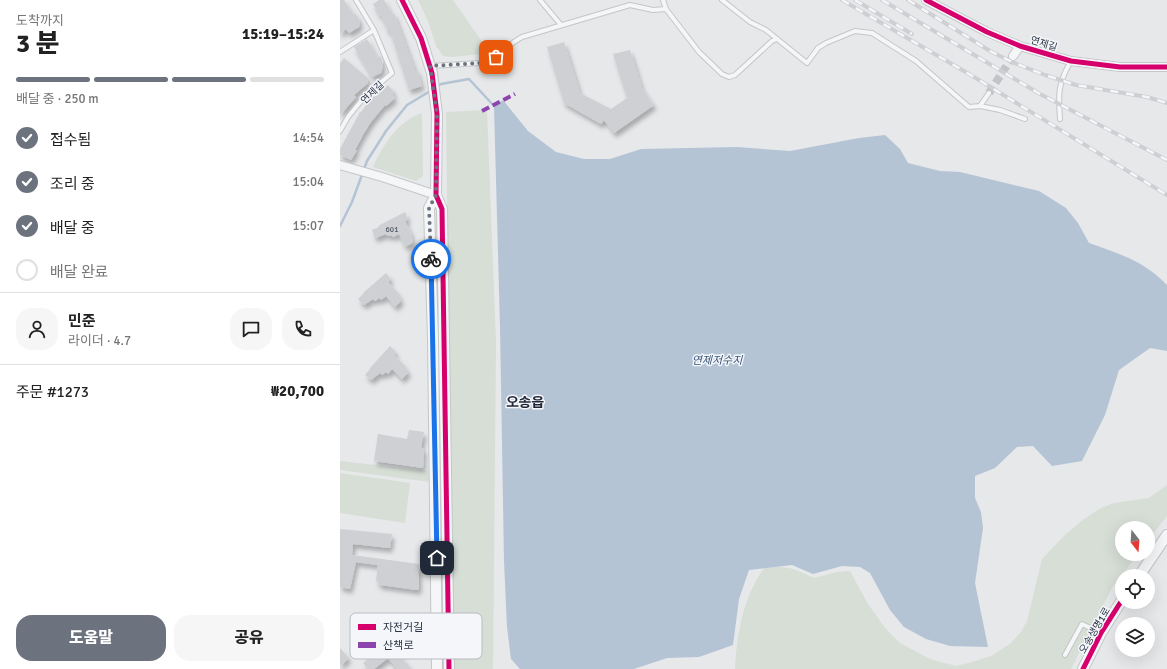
<!DOCTYPE html>
<html lang="ko">
<head>
<meta charset="utf-8">
<style>
  :root { --surface:#fff; --page:#f6f6f6; --text:#222; --muted:#767676; --line:#e0e0e0; --accent:#6c737f }
  body { margin:0; font-family:Signika,"Noto Sans KR",sans-serif; background:var(--page); color:var(--text); height:100vh; display:flex; flex-direction:column; font-size:15px; white-space:nowrap }
  * { box-sizing:border-box; margin:0 }
  p { font-size:13px; color:var(--muted) }
  .icon { flex:none; width:22px; height:22px; fill:none; stroke:currentColor; stroke-width:2; stroke-linecap:round; stroke-linejoin:round }
  .map { position:relative; flex:1; overflow:hidden }
  .panel { display:flex; flex-direction:column; background:var(--surface); width:340px }
  .panel>* { flex:none }
  .needle { width:26px; rotate:163deg }
  .controls { position:absolute; left:775px; top:521px; display:grid; gap:8px }
  .controls a { display:grid; place-items:center; width:40px; height:40px; border-radius:50%; background:var(--surface); box-shadow:0 4px 16px #0002; font-size:20px }
  .pin { position:absolute; display:grid; place-items:center; width:34px; height:34px; color:#fff; margin:-17px; border-radius:8px; box-shadow:0 2px 6px #0006 }
  .courier { position:absolute; display:grid; place-items:center; width:40px; height:40px; margin:-20px; border:3px solid #1a73e8; border-radius:50%; background:#fff; color:#222; box-shadow:0 1px 5px #0007 }
  .summary em { font-style:normal; font-weight:800 }
  .summary div { display:flex; flex-direction:column-reverse }
  .summary { display:flex; align-items:center; justify-content:space-between; height:68px; padding:0 16px }
  h1 { font-size:26px; font-weight:800; line-height:30px }
  .bar { display:grid; grid-template-columns:repeat(4,1fr); gap:6px 4px; align-content:center; height:48px; padding:0 16px }
  .bar i { height:5px; border-radius:3px; background:var(--line) }
  .bar .on { background:var(--accent) }
  .bar p { grid-column:span 4 }
  .line { display:flex; align-items:center; gap:10px; padding:0 16px; border-top:1px solid var(--line) }
  .line div { flex:1 }
  .round { display:grid; place-items:center; flex:none; width:42px; height:42px; border-radius:16px; background:var(--page) }
  ol { padding:0 16px; list-style:none }
  li { display:flex; align-items:center; gap:12px; height:44px }
  li p { margin-inline-start:auto }
  li .icon { padding:4px; border-radius:50%; background:var(--accent); color:#fff; stroke-width:4 }
  li:last-child { color:var(--muted) }
  li i { width:22px; height:22px; border:2px solid var(--line); border-radius:50% }
  .cta { display:flex; gap:8px; margin-top:auto; padding:8px 16px }
  .cta a { flex:1; height:46px; border-radius:16px; background:var(--accent); color:#fff; font-size:16px; font-weight:800; line-height:46px; text-align:center }
  .cta a+a { background:var(--page); color:var(--text) }
  main { display:flex; flex:1; min-height:0 }
  .map>svg:first-child { display:block }
</style>
</head>
<body>
<main>
<section class="panel">
<div class="summary"><div><h1>3 분</h1><p>도착까지</p></div><em>15:19–15:24</em></div>
<div class="bar"><i class="on"></i><i class="on"></i><i class="on"></i><i></i><p>배달 중 · 250 m</p></div>
<ol>
<li><svg class="icon" aria-label="check" viewBox="0 0 24 24"><path d="M5 12l5 5 9-10"/></svg>접수됨<p>14:54</p></li>
<li><svg class="icon" aria-label="check" viewBox="0 0 24 24"><path d="M5 12l5 5 9-10"/></svg>조리 중<p>15:04</p></li>
<li><svg class="icon" aria-label="check" viewBox="0 0 24 24"><path d="M5 12l5 5 9-10"/></svg>배달 중<p>15:07</p></li>
<li><i></i>배달 완료</li>
</ol>
<div class="line" style="height:72px"><a class="round"><svg class="icon" aria-label="person" viewBox="0 0 24 24"><circle cx="12" cy="8" r="4"/><path d="M4 21q1-7 8-7t8 7"/></svg></a><div><b>민준</b><p>라이더 · 4.7</p></div><a class="round"><svg class="icon" aria-label="chat" viewBox="0 0 24 24"><path d="M4 5h16v11H9l-5 4z"/></svg></a><a class="round"><svg class="icon" aria-label="phone" viewBox="0 0 24 24"><path d="M5 4h4l2 5-3 2q2 4 5 5l2-3 5 2v4C11 20 4 13 5 4z"/></svg></a></div>
<div class="line" style="height:52px"><div>주문 #1273</div><b>₩20,700</b></div>
<div class="cta"><a>도움말</a><a>공유</a></div>
</section>
<div class="map">
<svg width="827" height="669" viewBox="0 0 827 669">
  <defs>
    <filter id="shadow"><feDropShadow dx="2.5" dy="4.5" stdDeviation="2" flood-color="#0004"/></filter>
  </defs>
  <rect width="100%" height="100%" fill="#e6e8ea"/>
  <!-- green -->
  <path fill="#d6ded6" d="M78,0H113L150,53L112,57L103,56L96,46L88,21Z
    M147,110L156,343L153,669H113L106,112Z
    M82,113L83,176L76,181L33,167C43,145 58,121 82,113Z
    M0,461L88,471L90,482L0,470Z
    M0,473L70,483L65,523L0,513Z
    M827,485V516L808,540V528H782V554H798L772,588L731,669H395C397,633 403,598 424,568C447,565 453,568 474,578L497,572L510,571L528,604L545,628L560,643L590,659L616,666L632,662L651,656L670,644L681,632L687,621L702,559L724,536L744,519L761,508L774,503L809,498Z"/>
  <!-- water -->
  <path fill="#b4c4d5" d="M163,100L188,131L216,152L244,159H270L301,149L397,147L450,151L519,138L545,135L560,149L568,163L600,171L620,172L699,191L726,208L738,223L749,243C780,254 804,261 827,285V351L810,348L779,370L765,415L742,461L712,466L693,446L677,447L655,468L635,476V498L641,512L643,528L635,583L648,647L610,646L586,639L564,627L550,610L530,573L520,567L502,566L473,574L452,565L409,570L399,599L393,645L359,657L327,658L294,669H180L171,659L167,627L164,561L160,326L154,106Z"/>
  <g fill="none" stroke-linecap="round" stroke-linejoin="round">
    <!-- stream -->
    <path stroke="#b4c4d5" stroke-width="2.5" d="M96,87L101,84L129,79L154,106
      M0,226L12,202L27,161L46,131L67,105L92,90"/>
  </g>
  <!-- building -->
  <path fill="#ced0d3" filter="url(#shadow)" d="M0,0H4L13,14L15,13L20,21L19,27L9,33L6,29L0,34Z
    M39,0H44L52,14L54,13L75,70H77L82,86L69,90L50,31H48L41,15L40,16L33,4Z
    M27,39L38,58L41,56L43,66L41,73L32,77L14,47Z
    M224,42L240,93L271,109L287,98L273,54L290,50L302,88L314,105L274,133L264,120L261,124L224,103L207,47Z
    M4,58L29,79L27,81L28,83L14,95L16,97L0,115V63Z
    M48,85L54,92L52,94L55,98L46,106L45,105L31,122L24,133L15,150H17L11,160L0,155V149L20,112H21L33,96L34,97Z
    M65,212L68,219L65,221L72,235L71,236L73,241L72,243L65,247L59,234L53,237L52,235L48,236L46,234L35,238L32,230L39,227L38,226Z
    M46,273L51,279L48,282L59,294L58,295L61,299V301L55,307L46,296L41,300L39,298L35,301L33,299L24,305L18,299L24,293H23Z
    M50,346L56,352L54,355L65,366L64,367L68,371V373L62,379L52,369L48,374L46,372L42,375L40,373L31,380L25,375L30,369V368Z
    M69,430L84,432L81,448L84,449L83,468L34,461L38,434L67,439Z
    M0,529L52,534L50,548L13,544L12,555L79,564V589L77,590L40,585L36,580L38,565L16,562L10,589L0,587Z
    M49,642L71,669H57L48,658L34,669H28L23,663Z
    M0,648L9,658L0,666Z"/>
  <g fill="none" stroke-linecap="round" stroke-linejoin="round">
    <!-- minor-tunnel -->
    <path stroke="#c1c4c9" stroke-width="8" stroke-dasharray="8 4" stroke-linecap="butt" d="M649,93L673,56"/>
    <defs>
      <path id="service" d="M200,0L221,25
        M323,0L326,9L359,52L382,74L389,77L395,75L432,41L437,39
        M382,0L410,22L426,30L467,63L478,48L486,43L515,31L532,33L576,61L629,107L640,106L649,93
        M0,52L34,30
        M90,66L140,63C157,58 167,45 182,37L290,5L313,10L326,9
        M640,106L660,110L685,119
        M720,119C718,94 718,83 731,61
        M0,131L8,117L26,95L52,73L34,30L16,0
        M725,655L742,624L761,633"/>
      <path id="minor" d="M586,0L647,32L680,46L731,61L780,67H827
        M673,56L680,46
        M0,165L42,177L96,195"/>
      <path id="tertiary" d="M62,0L81,38L92,73L97,114L96,195L102,209L109,669
        M96,195L89,208L93,338L97,669
        M799,576L827,535
        M743,669L761,633L782,600"/>
    </defs>
    <!-- service casing -->
    <use href="#service" stroke="#c4c6c8" stroke-width="6"/>
    <!-- minor casing -->
    <use href="#minor" stroke="#c4c6c8" stroke-width="10"/>
    <!-- tertiary casing -->
    <use href="#tertiary" stroke="#c4c6c8" stroke-width="12"/>
    <!-- service -->
    <use href="#service" stroke="#f5f6f7" stroke-width="4"/>
    <!-- minor -->
    <use href="#minor" stroke="#f5f6f7" stroke-width="8"/>
    <!-- tertiary -->
    <use href="#tertiary" stroke="#f5f6f7" stroke-width="10"/>
    <defs>
      <path id="rail" d="M502,0L629,74L827,195
        M515,0L572,34
        M542,0L700,94L827,160
        M568,0L650,51L672,62L705,75L736,85L807,97L827,103"/>
    </defs>
    <!-- rail casing -->
    <use href="#rail" stroke="#cecfd2" stroke-width="4"/>
    <!-- rail -->
    <use href="#rail" stroke="#f4f6f9" stroke-width="2.5" stroke-dasharray="8" stroke-linecap="butt"/>
    <!-- quiet -->
    <path stroke="#8e44ad" stroke-width="4" stroke-dasharray="8 4" stroke-linecap="butt" d="M142,111L175,94"/>
    <defs>
      <path id="cycleway" d="M62,0L81,38L92,73L97,114L96,195L102,209L109,669
        M586,0L647,32L680,46L731,61L780,67H827
        M743,669L761,633L782,600"/>
    </defs>
    <!-- cycleway casing -->
    <use href="#cycleway" stroke="#f4f6f9" stroke-width="8"/>
    <!-- cycleway -->
    <use href="#cycleway" stroke="#d6006c" stroke-width="5"/>
  </g>
  <g fill="none" stroke-linecap="round" stroke-linejoin="round">
    <!-- done -->
    <path stroke="#6c737f" stroke-width="4" stroke-dasharray="0 7.2" d="M91,259L89,208L96,195L97,114L90,66L140,63L148,61L156,57"/>
    <!-- route -->
    <path stroke="#1a73e8" stroke-width="5" d="M91,259L97,558"/>
  </g>
  <g text-anchor="middle" stroke-width="3" stroke-linejoin="round" paint-order="stroke">
    <!-- number labels -->
    <g font-size="8" fill="#545c69">
      <text x="52" y="232">601</text>
    </g>
    <!-- street labels -->
    <g font-size="10" fill="#2b3445" stroke="#f4f6f9">
      <text transform="translate(704 43) rotate(17)" y="4">연제길</text>
      <text transform="translate(32 92) rotate(-44)" y="4">연제길</text>
      <text transform="translate(754 630) rotate(-60)" y="4">오송생명1로</text>
    </g>
    <!-- water labels -->
    <g font-size="11" font-style="italic" fill="#34527a" stroke="#f4f6f9">
      <text x="377" y="364">연제저수지</text>
    </g>
    <!-- district labels -->
    <g font-size="14" font-weight="bold" fill="#1d2536" stroke="#f4f6f9">
      <text x="185" y="407">오송읍</text>
    </g>
  </g>
  <!-- legend -->
  <rect x="10" y="613" width="132" height="46" rx="6" fill="#f4f6f9" stroke="#b8bcc3" stroke-width="1"/>
  <rect x="18" y="624" width="18" height="6" fill="#d6006c"/>
  <rect x="18" y="642" width="18" height="6" fill="#8e44ad"/>
  <g font-size="11" fill="#2b3445">
    <text x="43" y="631">자전거길</text>
    <text x="43" y="649">산책로</text>
  </g>
</svg>
<div class="controls">
<a><svg class="needle" viewBox="-14 -14 28 28"><path d="M0-13l5 13h-10z" fill="#e53935"/><path d="M0 13l5-13h-10z" fill="#767676"/></svg></a>
<a><svg class="icon" aria-label="locate" viewBox="0 0 24 24"><circle cx="12" cy="12" r="6"/><path d="M12 2v4M12 18v4M2 12h4M18 12h4"/></svg></a>
<a><svg class="icon" aria-label="layers" viewBox="0 0 24 24"><path d="M12 4l9 5-9 5-9-5zM3 14l9 5 9-5"/></svg></a>
</div>
<div class="pin" style="left:156px;top:57px;background:#ea580c"><svg class="icon" aria-label="bag" viewBox="0 0 24 24"><path d="M5 8h14l-1 12H6zM9 8a3 3 0 0 1 6 0"/></svg></div>
<div class="pin" style="left:97px;top:558px;background:#1f2937"><svg class="icon" aria-label="home" viewBox="0 0 24 24"><path d="M3 11l9-7 9 7M6 9v11h12V9"/></svg></div>
<div class="courier" style="left:91px;top:259px"><svg class="icon" aria-label="bike" viewBox="0 0 24 24"><circle cx="6" cy="16" r="4"/><circle cx="18" cy="16" r="4"/><path d="M6 16l4-8h5l3 8M10 8l3 8H6M13 5h3"/></svg></div>
</div>
</main>
</body>
</html>
